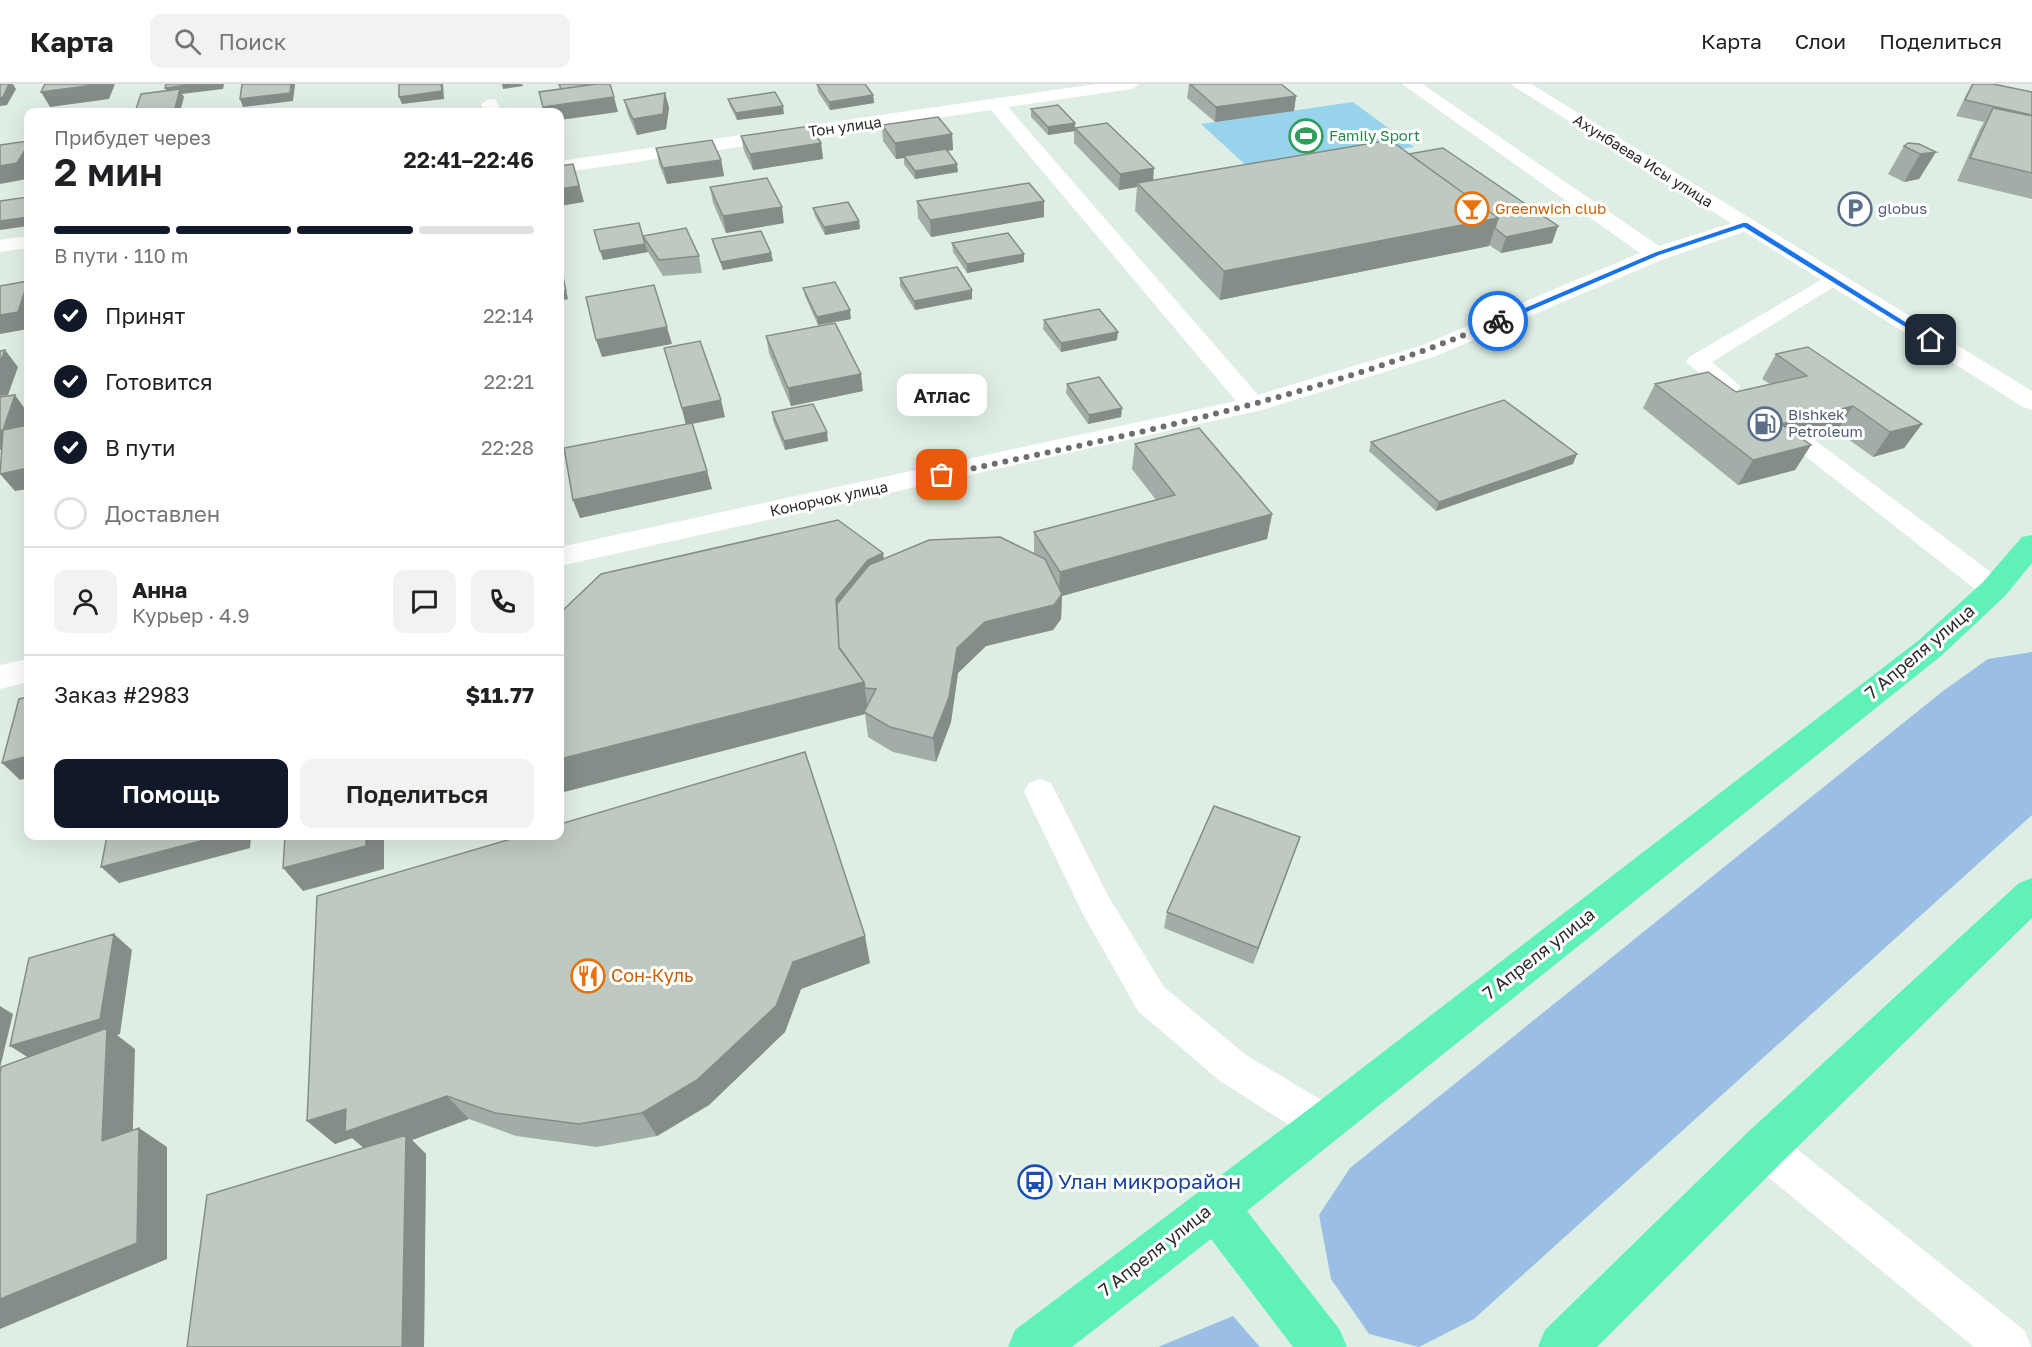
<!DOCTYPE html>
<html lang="ru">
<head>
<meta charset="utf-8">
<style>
  :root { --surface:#fff; --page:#f2f2f2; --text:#202124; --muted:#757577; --line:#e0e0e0; --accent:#111827 }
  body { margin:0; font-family:"Golos Text",sans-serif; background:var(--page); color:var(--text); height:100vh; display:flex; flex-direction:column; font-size:22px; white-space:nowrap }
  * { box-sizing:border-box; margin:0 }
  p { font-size:20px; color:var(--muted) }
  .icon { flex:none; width:33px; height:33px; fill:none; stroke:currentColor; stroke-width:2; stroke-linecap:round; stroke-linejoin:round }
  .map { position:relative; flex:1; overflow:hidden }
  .side { position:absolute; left:24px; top:24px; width:540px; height:732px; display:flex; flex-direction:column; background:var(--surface); border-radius:12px; box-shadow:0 6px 24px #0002 }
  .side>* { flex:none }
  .pin { position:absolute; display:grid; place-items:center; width:51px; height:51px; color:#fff; margin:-26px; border-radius:12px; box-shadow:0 3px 9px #0006 }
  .courier { position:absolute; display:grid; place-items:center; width:60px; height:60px; margin:-30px; border:4px solid #1a73e8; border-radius:50%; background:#fff; color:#222; box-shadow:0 2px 8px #0007 }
  .bubble { position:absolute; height:42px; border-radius:12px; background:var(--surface); box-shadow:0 6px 24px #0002; font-size:20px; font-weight:600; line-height:42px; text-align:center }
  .summary em { font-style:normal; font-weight:600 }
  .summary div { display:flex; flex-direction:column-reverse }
  .summary { display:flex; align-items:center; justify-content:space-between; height:102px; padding:0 30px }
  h1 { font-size:39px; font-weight:600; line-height:45px }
  .bar { display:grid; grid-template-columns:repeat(4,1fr); gap:9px 6px; align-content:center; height:72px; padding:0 30px }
  .bar i { height:8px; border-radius:4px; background:var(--line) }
  .bar .active { background:var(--accent) }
  .bar p { grid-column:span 4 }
  .line { display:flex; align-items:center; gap:15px; padding:0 30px; border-top:2px solid var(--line) }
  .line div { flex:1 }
  .round { display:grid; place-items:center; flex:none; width:63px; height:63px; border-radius:12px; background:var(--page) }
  ol { padding:0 30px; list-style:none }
  li { display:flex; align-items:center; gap:18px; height:66px }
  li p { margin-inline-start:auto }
  li .icon { padding:6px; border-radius:50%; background:var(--accent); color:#fff; stroke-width:4 }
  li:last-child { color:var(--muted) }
  li i { width:33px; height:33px; border:3px solid var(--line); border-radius:50% }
  .action { display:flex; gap:12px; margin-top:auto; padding:12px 30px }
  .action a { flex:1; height:69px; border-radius:12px; background:var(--accent); color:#fff; font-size:24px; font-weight:600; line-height:69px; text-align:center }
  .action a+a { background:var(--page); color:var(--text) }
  header { display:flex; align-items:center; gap:36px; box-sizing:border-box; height:84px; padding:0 30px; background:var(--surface); border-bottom:2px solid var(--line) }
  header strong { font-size:28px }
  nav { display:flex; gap:33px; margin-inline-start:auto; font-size:21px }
  .search { width:420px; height:54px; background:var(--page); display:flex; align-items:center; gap:15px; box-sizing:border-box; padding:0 21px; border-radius:12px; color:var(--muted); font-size:22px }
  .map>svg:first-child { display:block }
</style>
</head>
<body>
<header>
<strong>Карта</strong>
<div class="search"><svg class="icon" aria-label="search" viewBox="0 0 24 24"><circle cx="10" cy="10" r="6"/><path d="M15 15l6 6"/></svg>Поиск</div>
<nav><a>Карта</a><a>Слои</a><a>Поделиться</a></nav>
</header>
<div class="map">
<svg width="2032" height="1263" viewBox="0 0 2032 1263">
  <rect width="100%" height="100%" fill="#dfeee5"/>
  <!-- green -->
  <path fill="#9bbfe4" d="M2032,568V731L1474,1235L1419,1263L1369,1250L1331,1195L1319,1131L1350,1084L1943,607L1988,575Z
    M1233,1232L1260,1263H1158Z"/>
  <!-- pitch -->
  <path fill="#97d4eb" d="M1353,18L1414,63L1253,88L1201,40Z"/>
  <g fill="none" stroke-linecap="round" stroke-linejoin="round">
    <!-- lane -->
    <path fill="#fff" fill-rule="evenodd" d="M1833,189L1840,191L1843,195L1840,199L1712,278L1740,302L1737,307H1721L1686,278L1689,273Z
      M1776,331L1784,333L2004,498L2008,505L2004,512L1994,514L1984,512L1768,343L1764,338L1768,333Z
      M1040,695L1051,699L1107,810L1164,903L1246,971L1338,1026L1344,1040L1338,1054L1324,1060L1310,1054L1220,997L1138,927L1083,830L1024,708L1029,699Z
      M1764,1044L1778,1050L2025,1247L2031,1263H1974L1750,1078L1744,1064L1750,1050Z"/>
    <!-- street -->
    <path fill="#fff" fill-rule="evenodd" d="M1096,0H1140L1131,5L1008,23L1258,311L1420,262L1640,169L1402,0H1422L1659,162L1745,135L1752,137L1755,141L1752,145L1664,175L1436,272L1262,326L560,482V463L1236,317L991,26L560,89V77Z
      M490,15L496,16L502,28H484L481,20Z
      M28,152V164L0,168V156Z
      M28,575V598L0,605V581Z"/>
    <!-- secondary -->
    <path fill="#fff" fill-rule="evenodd" d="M1510,0H1531L2032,307V326L2023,323Z"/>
    <!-- primary -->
    <path fill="#60f1b9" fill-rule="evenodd" d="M2032,451V479L2005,512L1941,572L1247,1127L1340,1246L1347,1263H1293L1211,1155L1072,1263H1008L1015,1246L1309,1025L1919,556L1983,498L2022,453Z
      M2032,794V834L1780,1080L1597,1263H1538L1545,1246L1748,1048L2019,799Z"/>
  </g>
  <!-- wall -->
  <path fill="#a3ada7" d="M817,0L873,11L874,19L830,26L818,8Z
    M1189,0H1281L1296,12L1294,27L1215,38L1187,14Z
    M1972,0L2032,8V115L1957,97L1980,45L1984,38L1956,32L1966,11Z
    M665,9L669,24L666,45L637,51L628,31L624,16Z
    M728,15L784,30L737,36L730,22Z
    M1031,25L1075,39V44L1153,97L1409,70L1558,142L1552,159L1501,169L1489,161V162L1220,216L1135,127L1137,103L1119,106L1074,59V47L1048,51L1031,33Z
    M882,41L952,50L953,66L947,67L958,88L915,95L904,80V74L896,75L883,57Z
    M741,52L821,59L823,75L753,86L744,67Z
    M1904,62L1936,68L1919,95L1904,98L1888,90Z
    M656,64L721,76L724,92L667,100L659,80Z
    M710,103L784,139L726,149L713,119Z
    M917,117L1044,133L931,153L918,134Z
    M813,124L859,137L860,145L825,151L815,132Z
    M643,152L699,172L702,189L663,192L648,168L603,176Z
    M712,155L771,169L773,177L723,186L714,163Z
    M952,159L1024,170V178L967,189L953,168Z
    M900,194L972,215L915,226L900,202Z
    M803,204L851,235L818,241L805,212Z
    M1044,236L1117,256L1061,268L1043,245Z
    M766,252L863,307L791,322L769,269Z
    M664,264L725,333L692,340L707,387L712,405L580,434L573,416L686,340Z
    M1776,270L1922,340L1904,364L1873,373L1837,347L1802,355L1811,361L1795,386L1738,401L1643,324L1655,300L1736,308L1770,300L1762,295Z
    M1067,300L1122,324L1121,333L1088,340L1066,309Z
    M772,328L828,357L785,366L773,337Z
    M1371,358L1573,380L1436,427L1369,367Z
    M1135,360L1272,430L1267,455L1062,512L1061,535L1053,546L986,562L958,589L951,638L936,678L893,668L868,653L865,630L560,709L883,469L884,475L1034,469V448L1156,416L1132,385Z
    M1300,753L1253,880L1164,844L1167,828Z
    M870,879L801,905L785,948L709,1021L657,1052L597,1063L516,1052L469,1035L412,1056L426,1070L424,1263H187L364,1064L352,1054L335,1060L307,1037Z"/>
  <!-- shaded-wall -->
  <path fill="#858d88" d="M9,0H13L16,5L7,21L0,22V14Z
    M101,0H115L109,15L50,23L41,8Z
    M196,0H224L223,5L182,10L184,13L180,28H174L169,11L165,4Z
    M291,0H295V1L293,17L243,23L240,15Z
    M441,0H443L444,15L402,20L399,13Z
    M502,0H522L523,2L503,5Z
    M665,9L669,24L666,45L637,51L633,35Z
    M873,11L874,19L830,26L829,18Z
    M1296,12L1294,27L1215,38L1216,23Z
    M614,13L618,28L560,36V28H544L543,23Z
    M783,22L784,30L737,36L736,29Z
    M1075,39V47L1048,51V43Z
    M952,50L953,66L905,73L904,72V74L896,75L895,59Z
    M821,59L823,75L753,86L750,70Z
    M28,61V93L27,95L0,100V82Z
    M1936,68L1919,95L1904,98L1920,70Z
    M721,76L724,92L667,100L663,84Z
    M957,80L958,88L915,95V87Z
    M1154,84L1153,100L1137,99V103L1119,106L1120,90Z
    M578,96L584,118L560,122V105Z
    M1044,117V133L931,153L930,136Z
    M782,123L784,139L726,149L723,132Z
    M28,133V142L0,146V137Z
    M1498,134L1489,162L1220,216L1224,187Z
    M859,137L860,145L825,151L824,143Z
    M1558,142L1552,159L1501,169L1506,153Z
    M645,160L648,168L603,176L600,167Z
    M771,169L773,177L723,186L721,178Z
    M1024,170V178L967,189V180Z
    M560,179L568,215L560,217Z
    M28,200V245L0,250V231Z
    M972,206V215L915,226L914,217Z
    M850,226L851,235L818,241L817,233Z
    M667,243L672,260L602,273L596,256Z
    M1118,248L1117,256L1061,268V259Z
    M5,266L18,283L8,311L0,312V279Z
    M861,290L863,307L791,322L788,304Z
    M15,311L28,329L17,363L0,366V346Z
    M721,316L725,333L686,341L682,324Z
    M1853,322L1837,347L1766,364L1781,340Z
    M1122,324L1121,333L1088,340L1089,331Z
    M1922,340L1904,364L1873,373L1890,348Z
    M827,348L828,357L785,366L784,357Z
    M1811,361L1795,386L1738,401L1753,376Z
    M1577,370L1573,380L1436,427L1439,418Z
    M28,384V405L15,407L0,390Z
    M707,387L712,405L580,434L573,416Z
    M1272,430L1267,455L1062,512L1061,535L1053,546L986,562L958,589L951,638L936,678L933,654L957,564L985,538L1059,513L1060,488Z
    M883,469L886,500L843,573L836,515L868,476Z
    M864,598L868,629L864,628L865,630L560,709V675Z
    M28,672V694L20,696L2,679Z
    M220,752H251L250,764L119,799L101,783Z
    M366,752H384V785L303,807L283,784Z
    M1300,753L1294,770L1253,880L1258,864Z
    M114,850L132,866L120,950L117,951L135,965L132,1076L102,1057L32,976L10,962Z
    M865,852L870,879L801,905L785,948L709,1021L657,1052L642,1029L793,878Z
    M0,922L13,930L0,984Z
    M447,1012L469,1035L412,1056L426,1070L424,1263H402L372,1071L352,1054L335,1060L307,1037L346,1025Z
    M139,1044L167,1063V1175L0,1245V1215Z"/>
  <!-- building -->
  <path fill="#bec9c2" stroke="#858d88" stroke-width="1.5" d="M0,0H9L3,13L0,14Z
    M45,0H101L41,8Z
    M166,0H196L165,4Z
    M242,0H291L290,9L240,15Z
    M399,0H441L442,7L399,13Z
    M559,0H596L561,5Z
    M596,0H610L614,13L543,23L539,8Z
    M817,0H865L873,11L829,18Z
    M1190,0H1281L1296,12L1216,23Z
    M1973,0H1993L2032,8V31L1965,16Z
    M180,5L174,28H135L141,10Z
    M775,8L783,22L736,29L728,15Z
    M665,9L663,30L633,35L624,16Z
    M1058,21L1075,39L1048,43L1031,25Z
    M1993,24L2032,32V89L1970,74Z
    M938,33L952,50L895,59L882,41Z
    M1107,39L1154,84L1120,90L1075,44Z
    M810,42L821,59L750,70L741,52Z
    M712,56L721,76L663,84L656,64Z
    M1390,56L1498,134L1224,187L1137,99Z
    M28,57V61L17,79L0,82V61Z
    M1908,59L1919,60L1936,68L1920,70L1904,62Z
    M1443,64L1558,142L1506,153L1495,144L1498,134L1409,70Z
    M946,65L957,80L915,87L904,72Z
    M573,80L579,102L560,105V82Z
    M767,94L782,123L723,132L710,103Z
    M1029,99L1044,117L930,136L917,117Z
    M28,113V133L0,137V117Z
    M848,118L859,137L824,143L813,124Z
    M639,139L645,160L600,167L594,146Z
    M686,144L699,172L659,176L643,152Z
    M761,147L771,169L721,178L712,155Z
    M1008,149L1024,170L967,180L952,159Z
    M560,179L566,207L560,208Z
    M957,183L972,206L914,217L900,194Z
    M28,197L18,228L0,231V202Z
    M835,198L850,226L817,233L803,204Z
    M654,201L667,243L596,256L586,213Z
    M1099,225L1118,248L1061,259L1044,236Z
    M835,239L861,290L788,304L766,252Z
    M700,257L721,316L682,324L664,264Z
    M1808,263L1922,340L1890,348L1853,322L1781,340L1811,361L1753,376L1655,300L1708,288L1736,308L1807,292L1776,270Z
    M5,266L0,279V267Z
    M1099,293L1122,324L1089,331L1067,300Z
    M15,311L3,346H0V313Z
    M1504,316L1577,370L1439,418L1371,358Z
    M813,320L827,348L784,357L772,328Z
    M692,339L707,387L573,416L564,364Z
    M28,341V384L0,390L3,346Z
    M1199,344L1272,430L1060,488L1034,448L1175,411L1135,360Z
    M838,436L883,469L868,476L836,515L839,563L864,598L560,675V529L601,490Z
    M1000,453L1045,475L1062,510L1054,521L985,538L957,564L949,613L933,654L890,643L864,628L876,605L865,604L864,598L839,564L837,520L869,481L929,456Z
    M28,613V672L2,679L19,615Z
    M805,668L865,852L793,878L776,922L697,996L642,1029L579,1040L495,1029L447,1012L345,1048L346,1025L307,1037L317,812L521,752H560V740Z
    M1214,722L1300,753L1258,864L1167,828Z
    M107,752H220L101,783Z
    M285,752H366V762L283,784Z
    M114,850L100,935L10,962L29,874Z
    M107,944L102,1057L139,1044L137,1159L0,1215V990L1,983Z
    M406,1051L402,1263H187L207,1111Z"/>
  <!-- route -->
  <path fill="#1a73e8" d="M1743,139H1747L1934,256L1928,257L1744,143L1659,171L1501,239L1495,237L1654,169Z"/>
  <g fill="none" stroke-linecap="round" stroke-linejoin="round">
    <!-- done -->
    <path stroke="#6b706d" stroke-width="6" stroke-dasharray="0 10.8" d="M942,391C1130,351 1321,313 1498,237"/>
  </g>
  <!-- icons -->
  <defs>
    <symbol id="stadium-ring" viewBox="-11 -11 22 22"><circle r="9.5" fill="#fff" stroke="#2e9e5b" stroke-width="1.5"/><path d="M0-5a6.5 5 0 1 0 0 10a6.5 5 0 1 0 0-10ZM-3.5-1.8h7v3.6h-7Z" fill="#2e9e5b"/></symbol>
    <symbol id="bar-ring" viewBox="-11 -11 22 22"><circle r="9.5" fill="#fff" stroke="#e8710a" stroke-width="1.5"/><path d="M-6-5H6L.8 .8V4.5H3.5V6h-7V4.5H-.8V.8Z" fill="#e8710a"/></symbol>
    <symbol id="parking-ring" viewBox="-11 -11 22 22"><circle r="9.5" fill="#fff" stroke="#5c6f8a" stroke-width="1.5"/><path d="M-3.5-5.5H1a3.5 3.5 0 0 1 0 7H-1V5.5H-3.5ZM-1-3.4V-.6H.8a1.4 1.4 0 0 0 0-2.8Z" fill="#5c6f8a"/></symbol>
    <symbol id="fuel-ring" viewBox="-11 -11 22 22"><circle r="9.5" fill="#fff" stroke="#5c6f8a" stroke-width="1.5"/><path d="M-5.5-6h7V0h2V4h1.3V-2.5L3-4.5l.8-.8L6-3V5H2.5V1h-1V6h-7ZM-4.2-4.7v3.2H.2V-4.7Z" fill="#5c6f8a"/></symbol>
    <symbol id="restaurant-ring" viewBox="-11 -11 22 22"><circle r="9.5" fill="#fff" stroke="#e8710a" stroke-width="1.5"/><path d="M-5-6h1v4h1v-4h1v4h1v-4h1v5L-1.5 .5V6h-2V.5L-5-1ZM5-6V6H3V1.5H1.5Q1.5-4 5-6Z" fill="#e8710a"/></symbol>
    <symbol id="bus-ring" viewBox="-11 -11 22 22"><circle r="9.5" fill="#fff" stroke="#1a4fb4" stroke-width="1.5"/><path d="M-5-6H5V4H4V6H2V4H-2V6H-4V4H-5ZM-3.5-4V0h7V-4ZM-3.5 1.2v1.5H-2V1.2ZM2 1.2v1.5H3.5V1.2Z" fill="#1a4fb4"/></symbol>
  </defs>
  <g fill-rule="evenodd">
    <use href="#stadium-ring" x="1287" y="33" width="38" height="38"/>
    <use href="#bar-ring" x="1453" y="106" width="38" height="38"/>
    <use href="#parking-ring" x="1836" y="106" width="38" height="38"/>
    <use href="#fuel-ring" x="1746" y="321" width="38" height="38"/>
    <use href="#restaurant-ring" x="569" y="873" width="38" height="38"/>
    <use href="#bus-ring" x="1016" y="1079" width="38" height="38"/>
  </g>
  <g text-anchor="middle" stroke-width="6" stroke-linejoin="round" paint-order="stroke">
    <!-- far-street labels -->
    <g font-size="15" fill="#2c2c2c" stroke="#fff">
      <text transform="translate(845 43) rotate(-8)" y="5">Тон улица</text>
      <text transform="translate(1643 77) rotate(32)" y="5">Ахунбаева Исы улица</text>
      <text transform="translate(829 415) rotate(-12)" y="5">Конорчок улица</text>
    </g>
    <!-- far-leisure labels -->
    <g font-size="15" fill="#27864d" stroke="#fff" text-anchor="start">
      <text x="1329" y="57">Family Sport</text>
    </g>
    <!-- far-food labels -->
    <g font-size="15" fill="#c56008" stroke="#fff" text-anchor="start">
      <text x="1495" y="130">Greenwich club</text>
    </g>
    <!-- far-service labels -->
    <g font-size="15" fill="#4e5e75" stroke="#fff" text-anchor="start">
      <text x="1878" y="130">globus</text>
      <text x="1788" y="336">Bishkek<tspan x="1788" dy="17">Petroleum</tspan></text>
    </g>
    <!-- street labels -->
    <g font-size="18" fill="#2c2c2c" stroke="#fff">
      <text transform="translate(1920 568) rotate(-40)" y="6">7 Апреля улица</text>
      <text transform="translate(1539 870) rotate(-38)" y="6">7 Апреля улица</text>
      <text transform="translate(1155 1167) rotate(-38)" y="6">7 Апреля улица</text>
    </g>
    <!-- food labels -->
    <g font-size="18" fill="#c56008" stroke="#fff" text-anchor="start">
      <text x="611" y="898">Сон-Куль</text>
    </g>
    <!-- near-transit labels -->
    <g font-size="21" fill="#164399" stroke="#fff" text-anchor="start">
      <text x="1058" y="1105">Улан микрорайон</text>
    </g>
  </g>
</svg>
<div class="pin" style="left:942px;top:391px;background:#ea580c"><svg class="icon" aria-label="bag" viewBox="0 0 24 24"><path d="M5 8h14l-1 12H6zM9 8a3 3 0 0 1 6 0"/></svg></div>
<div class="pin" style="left:1931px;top:256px;background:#1f2937"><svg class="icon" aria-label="home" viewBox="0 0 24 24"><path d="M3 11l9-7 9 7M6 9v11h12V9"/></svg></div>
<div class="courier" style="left:1498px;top:237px"><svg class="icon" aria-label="bike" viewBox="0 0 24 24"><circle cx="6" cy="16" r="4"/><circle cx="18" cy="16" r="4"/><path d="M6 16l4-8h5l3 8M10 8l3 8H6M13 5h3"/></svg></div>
<div class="bubble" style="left:897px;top:290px;width:90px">Атлас</div>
<section class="side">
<div class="summary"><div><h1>2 мин</h1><p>Прибудет через</p></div><em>22:41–22:46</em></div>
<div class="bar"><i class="active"></i><i class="active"></i><i class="active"></i><i></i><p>В пути · 110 m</p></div>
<ol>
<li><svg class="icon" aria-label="check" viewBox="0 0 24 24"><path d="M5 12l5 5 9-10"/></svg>Принят<p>22:14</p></li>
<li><svg class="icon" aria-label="check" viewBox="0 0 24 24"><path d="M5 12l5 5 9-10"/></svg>Готовится<p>22:21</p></li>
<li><svg class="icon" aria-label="check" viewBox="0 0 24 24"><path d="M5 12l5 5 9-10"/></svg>В пути<p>22:28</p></li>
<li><i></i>Доставлен</li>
</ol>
<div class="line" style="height:108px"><a class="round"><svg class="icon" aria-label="person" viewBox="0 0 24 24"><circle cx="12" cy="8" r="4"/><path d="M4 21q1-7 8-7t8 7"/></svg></a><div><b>Анна</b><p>Курьер · 4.9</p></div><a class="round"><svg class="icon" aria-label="chat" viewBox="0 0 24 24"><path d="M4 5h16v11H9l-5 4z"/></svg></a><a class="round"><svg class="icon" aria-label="phone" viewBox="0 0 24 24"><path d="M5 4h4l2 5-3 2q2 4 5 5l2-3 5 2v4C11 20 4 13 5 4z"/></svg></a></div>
<div class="line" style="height:78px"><div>Заказ #2983</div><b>$11.77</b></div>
<div class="action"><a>Помощь</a><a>Поделиться</a></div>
</section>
</div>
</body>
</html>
